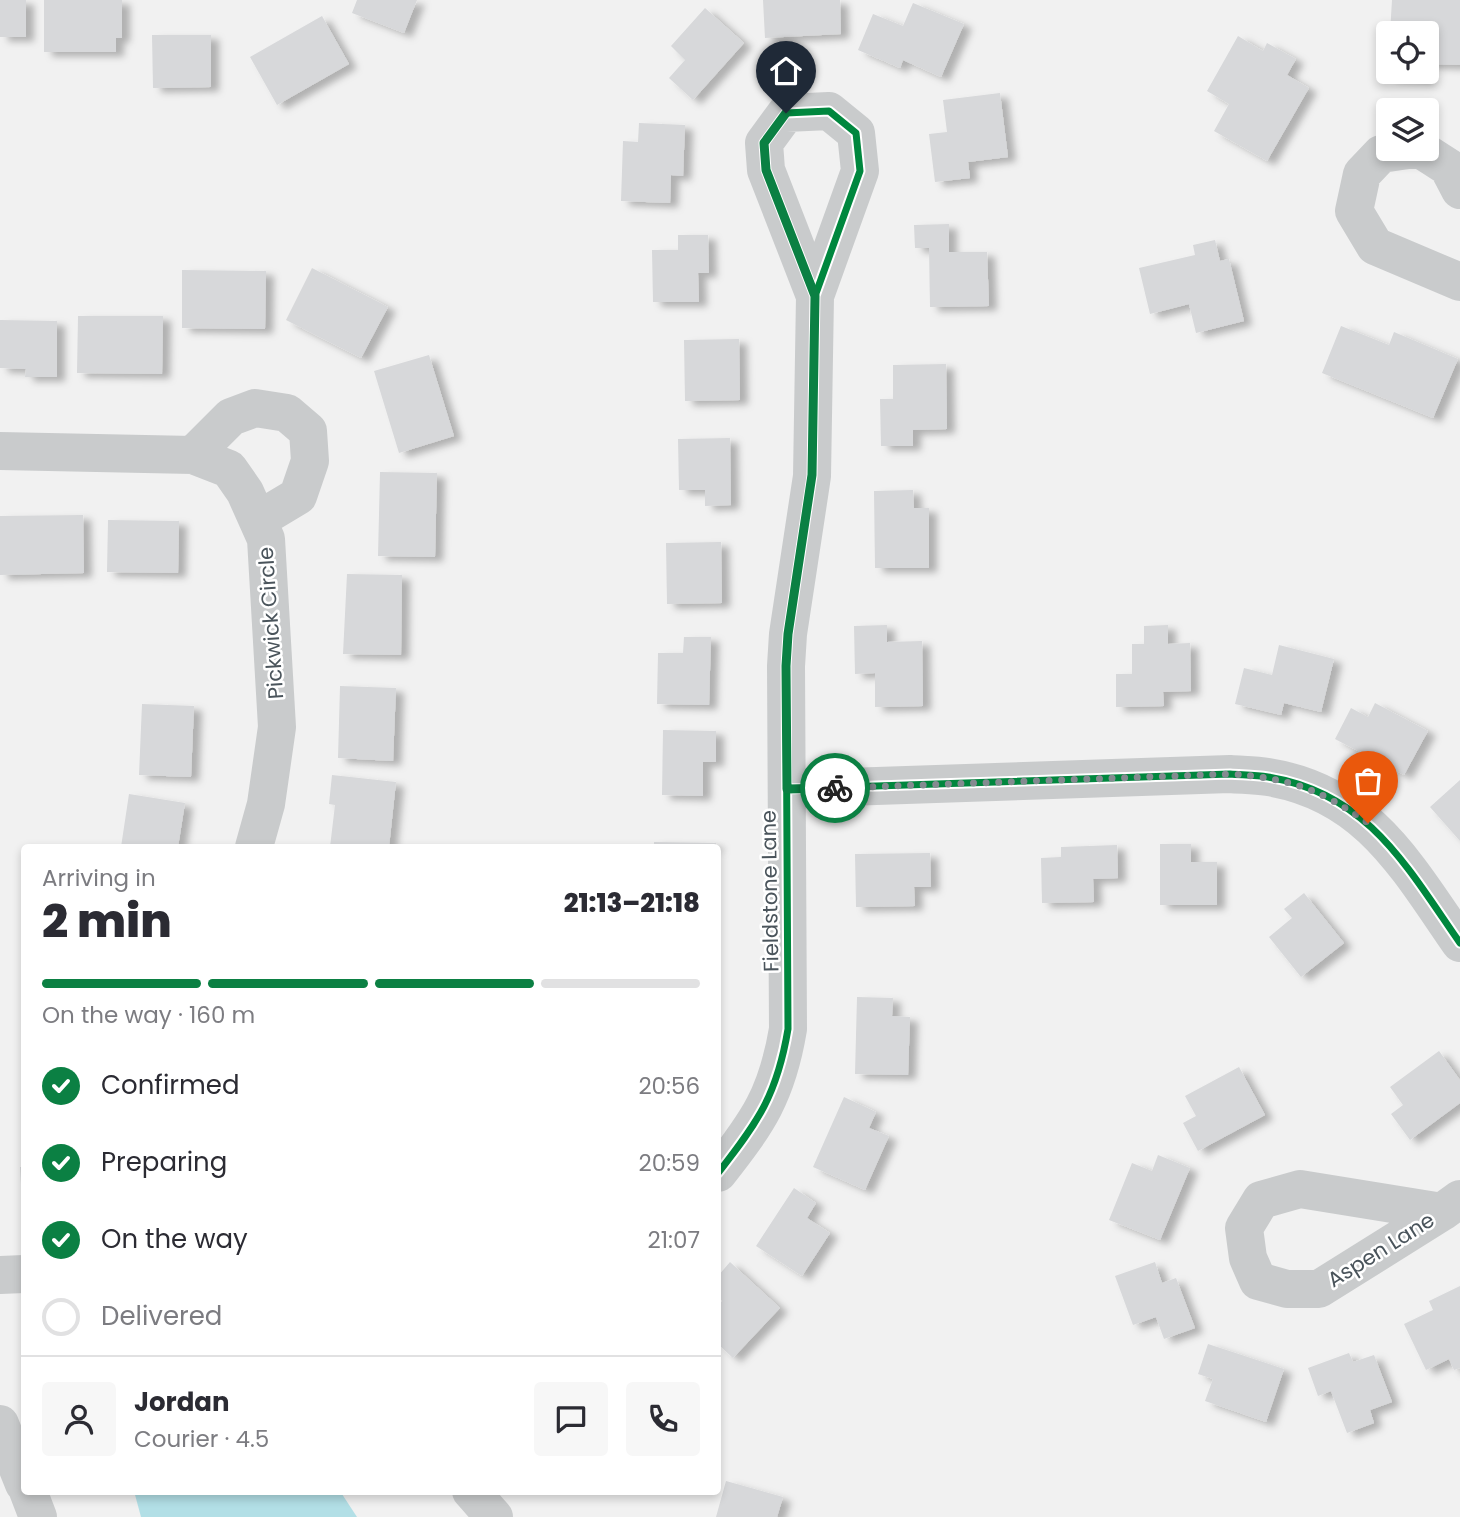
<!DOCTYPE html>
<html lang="en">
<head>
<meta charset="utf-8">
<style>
  :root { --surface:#fff; --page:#f7f7f7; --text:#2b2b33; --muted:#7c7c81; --line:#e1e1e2; --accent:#0b8043 }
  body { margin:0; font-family:Poppins,sans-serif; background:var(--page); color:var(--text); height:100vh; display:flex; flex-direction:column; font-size:26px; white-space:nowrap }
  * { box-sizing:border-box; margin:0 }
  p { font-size:23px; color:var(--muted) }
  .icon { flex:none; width:38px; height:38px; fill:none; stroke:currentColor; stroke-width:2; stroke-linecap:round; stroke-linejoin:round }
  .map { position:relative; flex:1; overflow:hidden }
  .side { position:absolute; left:21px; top:844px; width:700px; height:651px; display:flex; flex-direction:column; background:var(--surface); border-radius:7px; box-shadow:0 4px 10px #0003 }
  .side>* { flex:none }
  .fabs { position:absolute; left:1376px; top:21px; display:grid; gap:14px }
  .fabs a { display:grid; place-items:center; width:63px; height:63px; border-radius:7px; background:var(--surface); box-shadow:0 4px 10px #0003; font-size:35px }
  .pin { position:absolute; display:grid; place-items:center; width:60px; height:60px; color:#fff; margin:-72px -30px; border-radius:50% 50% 50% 0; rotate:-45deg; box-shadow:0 0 7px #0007 }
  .pin .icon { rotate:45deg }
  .courier { position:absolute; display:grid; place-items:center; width:70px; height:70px; margin:-35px; border:5px solid #0b8043; border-radius:50%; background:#fff; color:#222; box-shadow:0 2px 9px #0007 }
  .overview em { font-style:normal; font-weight:800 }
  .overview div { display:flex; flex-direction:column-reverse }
  .overview { display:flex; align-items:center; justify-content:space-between; height:119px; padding:0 21px }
  h1 { font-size:46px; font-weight:800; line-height:52px }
  .bar { display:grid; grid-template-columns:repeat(4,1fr); gap:10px 7px; align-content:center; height:84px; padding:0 21px }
  .bar i { height:9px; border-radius:5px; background:var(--line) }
  .bar .selected { background:var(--accent) }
  .bar p { grid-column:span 4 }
  .line { display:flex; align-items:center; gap:18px; padding:0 21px; border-top:2px solid var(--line) }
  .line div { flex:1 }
  .round { display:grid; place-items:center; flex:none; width:74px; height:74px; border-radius:7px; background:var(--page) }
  ol { padding:0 21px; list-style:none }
  li { display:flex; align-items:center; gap:21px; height:77px }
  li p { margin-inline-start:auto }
  li .icon { padding:7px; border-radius:50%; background:var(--accent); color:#fff; stroke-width:4 }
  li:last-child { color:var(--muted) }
  li i { width:38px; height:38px; border:4px solid var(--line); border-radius:50% }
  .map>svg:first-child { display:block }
</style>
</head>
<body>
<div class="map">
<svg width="1460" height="1517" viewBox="0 0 1460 1517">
  <defs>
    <filter id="shadow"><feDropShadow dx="8" dy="4.5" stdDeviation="3.5" flood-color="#0004"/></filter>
  </defs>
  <rect width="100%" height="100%" fill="#f1f1f1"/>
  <!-- water -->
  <path fill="#b2dfe6" d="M134,1491H340L357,1517H141Z"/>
  <!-- building -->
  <path fill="#d7d8da" filter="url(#shadow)" d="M0,0H26V37H0Z
    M44,0H122V38H116V52H44Z
    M357,0H417L404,33L352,13Z
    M763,0H840L841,34L765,38Z
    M1392,0H1460V65L1426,64V33H1390Z
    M913,3L964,24L941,77L903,60L900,68L858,50L873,14L903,26Z
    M705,8L744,43L693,100L669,78L685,60L671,46Z
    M322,16L349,64L277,105L250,57Z
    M152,35H211V87L153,88Z
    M1238,36L1263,51L1267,43L1296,59L1287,75L1309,88L1267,161L1214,131L1229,104L1207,91Z
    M1389,72H1427L1426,79L1389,77Z
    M1000,93L1008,157L968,162L970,178L935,182L929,134L947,132L943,100Z
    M639,123L685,125L683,176L671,175L670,203L621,201L623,141L638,142Z
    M949,224V252H987L989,306L930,307L929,248H915L914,225Z
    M678,235H708L709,273H698L699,302H653L652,250H678Z
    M1215,240L1220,261L1229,259L1244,321L1196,333L1189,304L1150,314L1139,268L1195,255L1193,245Z
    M312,268L388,307L361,358L286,320Z
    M182,270L266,271L265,329L182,328Z
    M78,316H163L162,374L77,373Z
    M0,320L57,321V377H25L26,369L0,368Z
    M1341,326L1389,345L1394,332L1458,359L1433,418L1322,373Z
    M739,339L740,400L685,401L684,340Z
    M429,355L454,436L399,453L374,371Z
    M946,364L947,429L913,430V446H881L880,399H893V365Z
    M730,438L731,505L705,506V490H679L678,439Z
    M380,472L437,473L435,557L378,556Z
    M913,490L914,508H929V568H875L874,491Z
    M83,515L84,573L0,575V516Z
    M108,520L179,521L178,573L107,572Z
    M721,542L722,603L667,604L666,543Z
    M347,574L402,575L401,655L343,654Z
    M887,625V642L922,641L923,706L875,707V673L855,674L854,626Z
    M1168,625V644L1190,643L1191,691L1163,692L1164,706L1116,707V674H1132V644H1144V626Z
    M684,637H711L709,705L657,704L658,653H683Z
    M1279,645L1334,659L1321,712L1284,703L1281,715L1235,704L1244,668L1272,675Z
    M340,686L396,688L393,761L338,758Z
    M1375,703L1428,731L1404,775L1335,739L1351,708L1368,717Z
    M142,704L194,706L191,777L139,775Z
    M663,730L716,731V762H703V796L662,795Z
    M332,775L396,782L389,847H330L335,805L329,804Z
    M1460,780V841L1430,807Z
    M129,794L185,803L178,847H121Z
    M654,842L716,843V847H654Z
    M1160,844H1191V862H1217V905H1160Z
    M1117,845L1118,878L1093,879L1094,902L1042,903L1041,858L1061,857V847Z
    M930,853L931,887H914L915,906L856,907L855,854Z
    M1304,893L1344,943L1301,977L1269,937L1292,918L1284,909Z
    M857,997L893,998L892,1016L910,1017L908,1075L855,1074Z
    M1439,1051L1460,1080V1103L1410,1140L1391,1114L1403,1105L1390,1087Z
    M1239,1067L1265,1115L1198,1151L1183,1123L1196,1116L1185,1096Z
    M844,1097L876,1112L869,1128L889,1136L865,1190L813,1167Z
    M1158,1155L1190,1168L1160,1240L1109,1220L1132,1163L1152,1171Z
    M20,1167H24V1201H22Z
    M794,1188L816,1203L807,1218L830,1233L802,1276L756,1246Z
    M730,1262L780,1308L733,1358L718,1344V1305L722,1301L718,1297V1276Z
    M1155,1262L1162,1283L1176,1278L1195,1328L1164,1339L1156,1317L1133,1325L1115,1276Z
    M1460,1286V1368L1454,1370L1449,1359L1426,1370L1404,1324L1433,1310L1429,1301Z
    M1208,1344L1284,1369L1266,1422L1205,1401L1213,1379L1198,1374Z
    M1349,1353L1353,1362L1374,1355L1392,1402L1370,1410L1374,1423L1347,1433L1331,1391L1318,1396L1308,1368Z
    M726,1481L783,1497L777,1517H716Z"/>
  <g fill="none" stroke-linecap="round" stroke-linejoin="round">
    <!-- minor -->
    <path stroke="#c9cbcc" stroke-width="38" d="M1415,149L1381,154L1362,174L1354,211L1375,246L1460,282
      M1420,149L1448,167L1460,190
      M0,451L193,455L229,469L245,492L266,539L277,727L266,804L254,847
      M193,455L231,417L255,408L287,413L308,431L310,461L298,496L258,520
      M787,789L1230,774C1242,775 1255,775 1268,777C1368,793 1407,867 1460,943
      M718,1173C758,1122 777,1095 788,1029L786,666L788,634L812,476L815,296L860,171L856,133L829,111L786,113L764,143L766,170L815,296
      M1442,1212L1300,1189L1261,1200L1244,1228L1248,1258L1258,1281L1287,1289H1319L1442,1212L1460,1199
      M0,1275L24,1274
      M0,1424L24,1484
      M28,1491L38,1517
      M471,1491L494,1517"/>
    <defs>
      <path id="cycleway" d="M787,789L1230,774C1242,775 1255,775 1268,777C1368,793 1407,867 1460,943
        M718,1173C758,1122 777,1095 788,1029L786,666L788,634L812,476L815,296L860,171L856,133L829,111L786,113L764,143L766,170L815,296"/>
    </defs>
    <!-- cycleway casing -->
    <use href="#cycleway" stroke="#fff" stroke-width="11"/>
    <!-- cycleway -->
    <use href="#cycleway" stroke="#00873e" stroke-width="7"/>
  </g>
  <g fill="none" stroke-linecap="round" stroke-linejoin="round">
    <!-- done -->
    <path stroke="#848b90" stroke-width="7" stroke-dasharray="0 12.6" d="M835,788L1230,774C1289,778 1320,789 1368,823"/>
    <!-- route -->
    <path stroke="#0b8043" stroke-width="9" d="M786,113L764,143L766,170L815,296L812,475L788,634L786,666L787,789L835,788"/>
  </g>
  <g text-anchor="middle" stroke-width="5" stroke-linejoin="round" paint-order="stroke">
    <!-- street labels -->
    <g font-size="21" fill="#4a545b" stroke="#fff">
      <text transform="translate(271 623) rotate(-94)" y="7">Pickwick Circle</text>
      <text transform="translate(770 891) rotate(-91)" y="7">Fieldstone Lane</text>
      <text transform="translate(1381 1250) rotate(-32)" y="7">Aspen Lane</text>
    </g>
  </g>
</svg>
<div class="fabs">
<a><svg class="icon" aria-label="locate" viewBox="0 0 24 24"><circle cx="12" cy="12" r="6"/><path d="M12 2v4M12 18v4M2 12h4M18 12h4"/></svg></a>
<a><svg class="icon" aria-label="layers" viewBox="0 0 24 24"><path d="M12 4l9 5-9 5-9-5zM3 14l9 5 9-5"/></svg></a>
</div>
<div class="pin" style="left:1368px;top:823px;background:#ea580c"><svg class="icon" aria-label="bag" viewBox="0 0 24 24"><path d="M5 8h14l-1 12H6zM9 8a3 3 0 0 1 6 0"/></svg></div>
<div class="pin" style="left:786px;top:113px;background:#1f2937"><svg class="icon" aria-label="home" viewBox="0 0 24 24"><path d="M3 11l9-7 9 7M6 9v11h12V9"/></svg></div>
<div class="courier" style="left:835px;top:788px"><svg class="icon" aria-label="bike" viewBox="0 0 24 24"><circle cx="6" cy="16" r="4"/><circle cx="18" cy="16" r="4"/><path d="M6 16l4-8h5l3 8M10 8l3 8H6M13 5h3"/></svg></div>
<section class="side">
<div class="overview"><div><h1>2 min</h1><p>Arriving in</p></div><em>21:13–21:18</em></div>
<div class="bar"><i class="selected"></i><i class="selected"></i><i class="selected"></i><i></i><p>On the way · 160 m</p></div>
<ol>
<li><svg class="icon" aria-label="check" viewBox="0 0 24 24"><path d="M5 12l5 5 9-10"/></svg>Confirmed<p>20:56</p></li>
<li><svg class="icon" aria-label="check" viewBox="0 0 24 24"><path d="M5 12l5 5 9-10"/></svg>Preparing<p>20:59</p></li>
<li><svg class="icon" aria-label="check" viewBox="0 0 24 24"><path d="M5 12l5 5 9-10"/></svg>On the way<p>21:07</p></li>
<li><i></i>Delivered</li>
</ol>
<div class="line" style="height:126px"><a class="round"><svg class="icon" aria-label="person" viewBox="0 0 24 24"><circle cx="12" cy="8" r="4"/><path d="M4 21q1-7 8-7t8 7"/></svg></a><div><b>Jordan</b><p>Courier · 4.5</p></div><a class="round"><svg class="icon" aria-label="chat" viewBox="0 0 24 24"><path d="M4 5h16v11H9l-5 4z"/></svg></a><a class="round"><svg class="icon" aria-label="phone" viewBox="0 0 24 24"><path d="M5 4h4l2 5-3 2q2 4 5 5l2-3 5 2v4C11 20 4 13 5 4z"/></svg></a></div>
</section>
</div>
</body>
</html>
